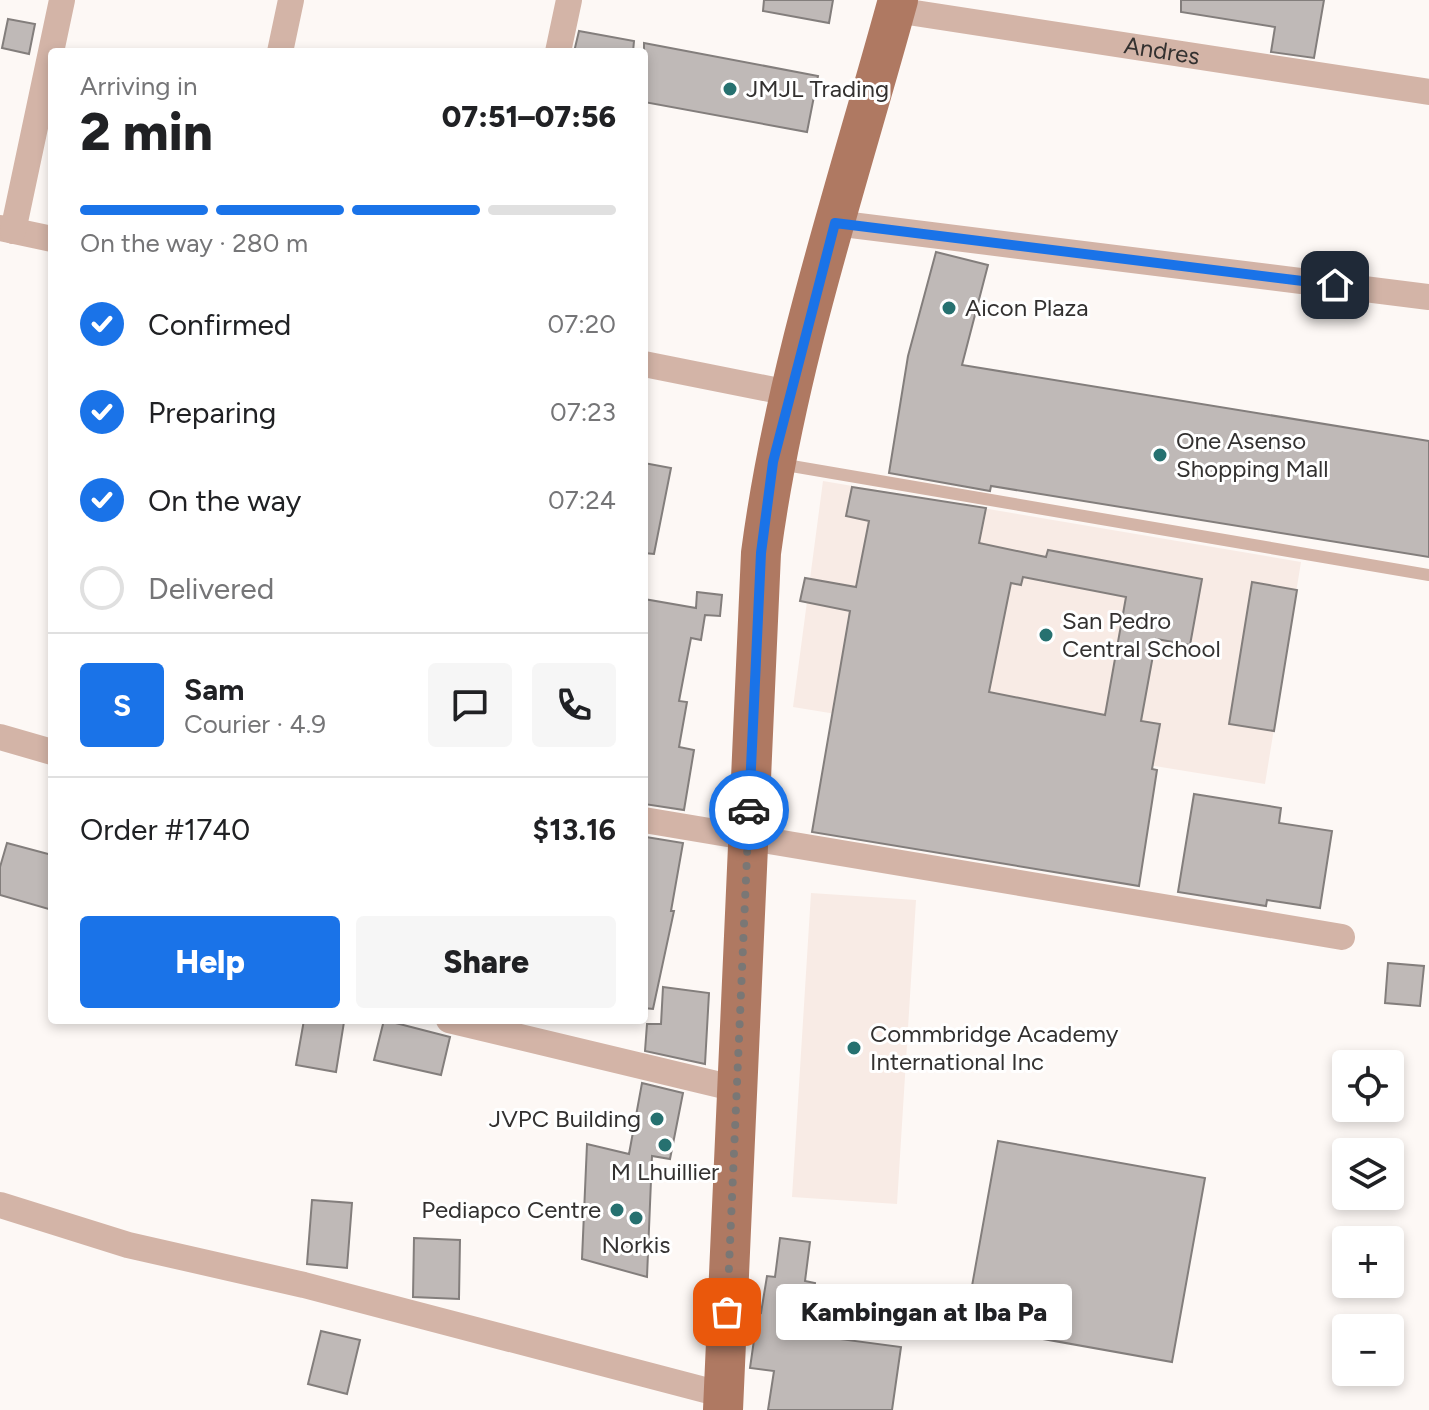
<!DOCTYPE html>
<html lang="en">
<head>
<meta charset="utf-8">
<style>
  :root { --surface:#fff; --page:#f6f6f6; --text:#202124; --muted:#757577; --line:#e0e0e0; --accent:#1a73e8 }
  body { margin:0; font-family:Figtree,sans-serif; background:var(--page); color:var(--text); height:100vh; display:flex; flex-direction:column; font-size:30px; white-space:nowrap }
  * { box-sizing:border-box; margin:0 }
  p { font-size:26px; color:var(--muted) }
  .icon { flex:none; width:44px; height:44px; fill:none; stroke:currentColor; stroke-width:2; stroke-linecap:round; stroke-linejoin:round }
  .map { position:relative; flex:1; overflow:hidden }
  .drawer { position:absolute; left:48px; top:48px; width:600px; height:976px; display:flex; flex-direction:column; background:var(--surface); border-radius:8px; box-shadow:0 4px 12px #0003 }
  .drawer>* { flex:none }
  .tools { position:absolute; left:1332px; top:1050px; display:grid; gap:16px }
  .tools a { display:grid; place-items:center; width:72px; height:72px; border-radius:8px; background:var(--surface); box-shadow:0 4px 12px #0003; font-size:40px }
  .pin { position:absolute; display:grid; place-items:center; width:68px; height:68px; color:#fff; margin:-34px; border-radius:16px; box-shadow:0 4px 12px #0006 }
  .courier { position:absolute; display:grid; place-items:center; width:80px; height:80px; margin:-40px; border:6px solid #1a73e8; border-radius:50%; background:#fff; color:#222; box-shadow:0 2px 10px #0007 }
  .bubble { position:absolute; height:56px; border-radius:8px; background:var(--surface); box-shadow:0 4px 12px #0003; font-size:26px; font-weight:800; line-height:56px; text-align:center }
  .headline em { font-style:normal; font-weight:800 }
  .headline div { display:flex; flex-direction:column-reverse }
  .headline { display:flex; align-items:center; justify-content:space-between; height:136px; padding:0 32px }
  h1 { font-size:52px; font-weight:800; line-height:60px }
  .bar { display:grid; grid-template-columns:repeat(4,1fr); gap:12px 8px; align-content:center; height:96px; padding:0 32px }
  .bar i { height:10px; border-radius:6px; background:var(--line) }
  .bar .selected { background:var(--accent) }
  .bar p { grid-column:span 4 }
  .line { display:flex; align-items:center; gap:20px; padding:0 32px; border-top:2px solid var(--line) }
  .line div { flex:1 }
  .round { display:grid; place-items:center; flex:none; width:84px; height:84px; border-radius:8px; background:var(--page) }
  ol { padding:0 32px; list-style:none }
  li { display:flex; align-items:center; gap:24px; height:88px }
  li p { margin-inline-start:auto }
  li .icon { padding:8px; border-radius:50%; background:var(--accent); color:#fff; stroke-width:4 }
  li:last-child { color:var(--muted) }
  li i { width:44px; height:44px; border:4px solid var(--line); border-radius:50% }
  .cta { display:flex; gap:16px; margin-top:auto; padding:16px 32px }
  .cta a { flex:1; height:92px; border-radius:8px; background:var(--accent); color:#fff; font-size:32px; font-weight:800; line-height:92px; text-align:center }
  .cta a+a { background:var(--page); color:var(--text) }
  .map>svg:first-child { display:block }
</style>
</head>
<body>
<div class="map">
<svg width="1429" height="1410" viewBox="0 0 1429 1410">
  <rect width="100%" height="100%" fill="#fdf8f5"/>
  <!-- built -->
  <path fill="#f8ebe5" d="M823,481L1301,562L1265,784L793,707Z
    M811,893L916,900L897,1204L792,1197Z"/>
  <!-- building -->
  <path fill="#bfb9b7" stroke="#837e7c" stroke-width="2" fill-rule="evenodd" d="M764,0H833L829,23L763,11Z
    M1181,0H1324L1314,58L1271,52L1275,27L1181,12Z
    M8,19L35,24L29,54L2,48Z
    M579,31L634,41L633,52H574Z
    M644,43L818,76L807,132L644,102Z
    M936,252L988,265L962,365L1429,441V557L991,486L990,491L889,473L908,356Z
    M644,463L671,468L654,554L644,553Z
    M852,487L986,508L979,543L1046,557L1048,550L1202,579L1190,645L1156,639L1141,721L1160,724L1152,769L1157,770L1139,886L812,832L850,611L800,601L805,578L856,587L869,521L846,516ZM1023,577L1126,597L1105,715L989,692L1011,583L1021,585Z
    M1252,582L1297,590L1274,731L1229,724Z
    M697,592L722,595L720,616L705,615L701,640L691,638L679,701L687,702L679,747L694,750L684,810L644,804V599L696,608Z
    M1194,794L1281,808L1279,823L1332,831L1320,908L1267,900L1266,906L1178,892Z
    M646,837L683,843L671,911H674L653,1009L644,1008Z
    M7,843L52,855V910L0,895V867Z
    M1388,963L1424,966L1420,1006L1385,1003Z
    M663,987L709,993L705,1064L645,1051L647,1024H661Z
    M304,1020L344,1022L336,1072L296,1065Z
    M384,1020L450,1037L441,1075L374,1060Z
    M642,1083L683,1093L670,1159L652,1156L647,1277L582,1259L587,1144L629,1154Z
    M998,1141L1205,1178L1172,1362L965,1325Z
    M312,1200L352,1203L347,1268L307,1264Z
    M414,1238L460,1240L459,1299L413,1297Z
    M780,1238L810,1242L805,1281L815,1283L811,1315L834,1319L832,1338L901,1347L892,1410H768L774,1371L750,1368L758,1312L761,1313L767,1276L775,1277Z
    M321,1331L360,1340L347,1394L308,1384Z"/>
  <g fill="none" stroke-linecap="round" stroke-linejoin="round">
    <!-- lane -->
    <path stroke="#d3b4a7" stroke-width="12" d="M780,464L1429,575"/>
    <!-- street -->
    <g stroke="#d3b4a7" stroke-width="26">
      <path id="s1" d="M895,10L1429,92"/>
      <path d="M280,52L291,0"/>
      <path d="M558,52L569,0"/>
      <path d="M835,223L1429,297"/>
      <path d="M0,228L52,239"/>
      <path d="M13,231L62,0"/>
      <path d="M644,364L789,393"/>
      <path d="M0,737L52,752"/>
      <path d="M644,820L1342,937"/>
      <path d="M449,1020L737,1089"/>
      <path d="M0,1205L128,1245L304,1285L724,1395"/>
    </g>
    <!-- primary -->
    <path stroke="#af7962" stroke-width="40" d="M723,1410L761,553C786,364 848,183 898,0"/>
  </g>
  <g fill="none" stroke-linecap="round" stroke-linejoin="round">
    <!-- done -->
    <path stroke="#7a7775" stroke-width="8" stroke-dasharray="0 14.4" d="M727,1312L749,810"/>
    <!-- route -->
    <path stroke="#1a73e8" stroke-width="10" d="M749,810L761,553L773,462L835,223L1335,285"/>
  </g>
  <!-- markers -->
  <g fill="#267170" stroke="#fff" stroke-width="3">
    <circle cx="730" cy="89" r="8"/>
    <circle cx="949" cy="308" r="8"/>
    <circle cx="1160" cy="455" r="8"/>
    <circle cx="1046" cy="635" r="8"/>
    <circle cx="854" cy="1048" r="8"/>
    <circle cx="657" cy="1119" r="8"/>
    <circle cx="665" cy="1145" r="8"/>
    <circle cx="617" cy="1210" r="8"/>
    <circle cx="636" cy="1218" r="8"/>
  </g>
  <g text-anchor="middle" stroke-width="6" stroke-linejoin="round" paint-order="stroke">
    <!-- street labels -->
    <g font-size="24" fill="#333130" stroke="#fff">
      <text dy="8" stroke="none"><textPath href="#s1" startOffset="270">Andres</textPath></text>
    </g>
    <!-- poi labels -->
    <g font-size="24" fill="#333130" stroke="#fff" text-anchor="start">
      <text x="746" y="97">JMJL Trading</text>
      <text x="965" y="316">Aicon Plaza</text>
      <text x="1176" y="449">One Asenso<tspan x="1176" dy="28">Shopping Mall</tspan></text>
      <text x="1062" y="629">San Pedro<tspan x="1062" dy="28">Central School</tspan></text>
      <text x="870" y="1042">Commbridge Academy<tspan x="870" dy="28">International Inc</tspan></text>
      <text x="641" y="1127" text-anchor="end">JVPC Building</text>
      <text x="665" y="1180" text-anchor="middle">M Lhuillier</text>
      <text x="601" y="1218" text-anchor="end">Pediapco Centre</text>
      <text x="636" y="1253" text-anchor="middle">Norkis</text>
    </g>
  </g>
</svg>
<div class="tools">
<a><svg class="icon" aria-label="locate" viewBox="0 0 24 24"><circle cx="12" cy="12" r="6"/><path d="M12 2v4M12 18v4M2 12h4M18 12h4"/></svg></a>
<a><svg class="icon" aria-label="layers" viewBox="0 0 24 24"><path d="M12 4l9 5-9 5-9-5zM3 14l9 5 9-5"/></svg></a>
<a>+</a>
<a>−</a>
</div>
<div class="pin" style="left:727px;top:1312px;background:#ea580c"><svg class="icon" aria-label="bag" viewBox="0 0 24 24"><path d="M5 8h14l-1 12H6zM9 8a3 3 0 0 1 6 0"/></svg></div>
<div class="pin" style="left:1335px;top:285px;background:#1f2937"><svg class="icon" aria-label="home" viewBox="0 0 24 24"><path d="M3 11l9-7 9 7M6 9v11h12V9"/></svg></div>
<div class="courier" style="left:749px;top:810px"><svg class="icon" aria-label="car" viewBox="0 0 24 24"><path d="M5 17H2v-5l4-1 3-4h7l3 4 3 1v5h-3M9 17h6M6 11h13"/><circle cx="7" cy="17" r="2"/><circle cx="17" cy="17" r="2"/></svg></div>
<div class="bubble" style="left:776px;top:1284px;width:296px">Kambingan at Iba Pa</div>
<section class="drawer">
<div class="headline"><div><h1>2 min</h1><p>Arriving in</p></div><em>07:51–07:56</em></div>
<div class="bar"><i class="selected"></i><i class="selected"></i><i class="selected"></i><i></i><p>On the way · 280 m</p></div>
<ol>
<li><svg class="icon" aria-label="check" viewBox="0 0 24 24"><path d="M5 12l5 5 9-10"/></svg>Confirmed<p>07:20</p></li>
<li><svg class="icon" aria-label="check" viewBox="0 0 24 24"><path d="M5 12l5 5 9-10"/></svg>Preparing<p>07:23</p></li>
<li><svg class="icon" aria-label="check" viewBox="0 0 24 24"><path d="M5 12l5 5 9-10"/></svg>On the way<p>07:24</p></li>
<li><i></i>Delivered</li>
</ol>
<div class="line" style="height:144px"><b class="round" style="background:var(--accent);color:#fff">S</b><div><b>Sam</b><p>Courier · 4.9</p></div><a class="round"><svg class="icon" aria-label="chat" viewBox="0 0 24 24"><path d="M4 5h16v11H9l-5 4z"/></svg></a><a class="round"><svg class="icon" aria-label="phone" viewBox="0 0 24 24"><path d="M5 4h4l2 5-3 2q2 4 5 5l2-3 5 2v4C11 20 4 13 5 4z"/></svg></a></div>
<div class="line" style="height:104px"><div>Order #1740</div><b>$13.16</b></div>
<div class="cta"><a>Help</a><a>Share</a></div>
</section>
</div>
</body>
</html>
